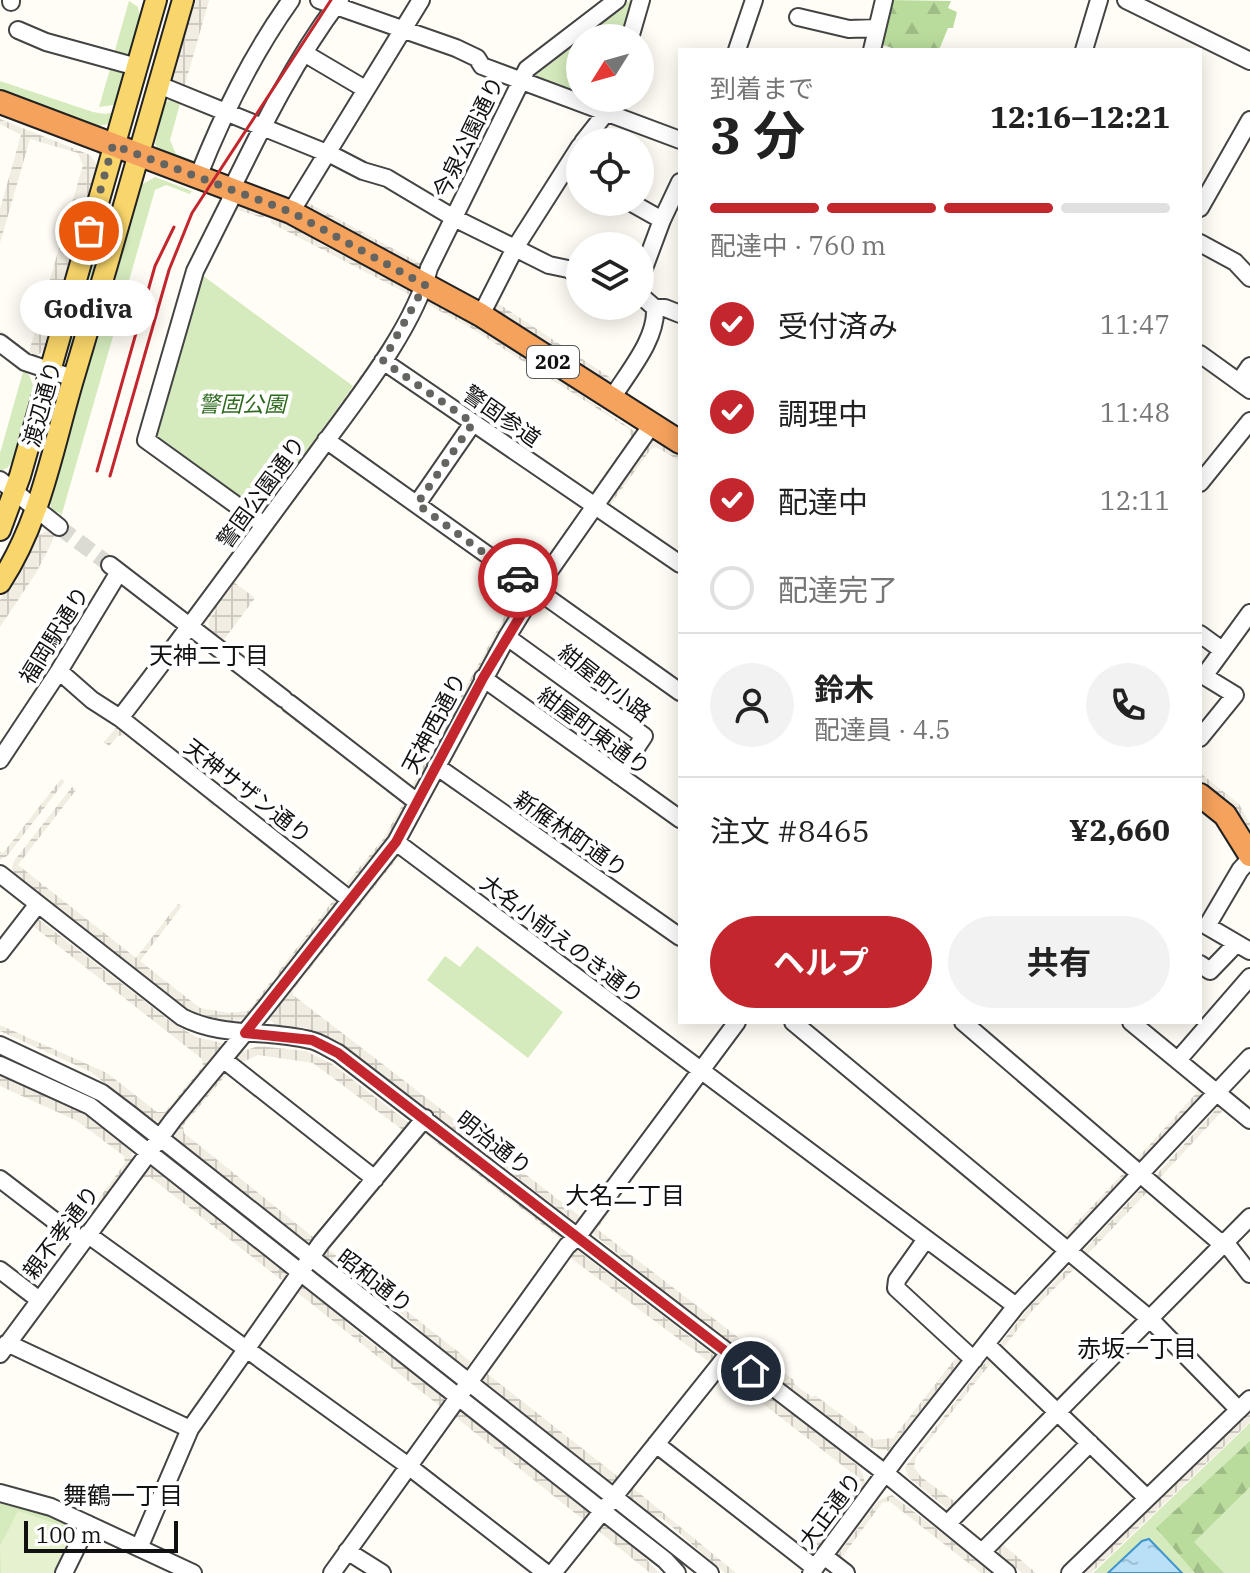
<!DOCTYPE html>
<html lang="ja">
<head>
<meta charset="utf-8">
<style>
  :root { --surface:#fff; --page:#f2f2f2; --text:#222; --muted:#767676; --line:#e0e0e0; --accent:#c4262e }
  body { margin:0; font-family:"IBM Plex Serif","Noto Sans JP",serif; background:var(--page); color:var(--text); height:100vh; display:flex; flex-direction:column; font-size:30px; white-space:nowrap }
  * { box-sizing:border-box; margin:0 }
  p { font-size:26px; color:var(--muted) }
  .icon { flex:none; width:44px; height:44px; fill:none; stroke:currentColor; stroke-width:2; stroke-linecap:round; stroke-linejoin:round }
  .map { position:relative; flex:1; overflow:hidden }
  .details { position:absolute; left:678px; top:48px; width:524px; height:976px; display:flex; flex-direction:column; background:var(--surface); border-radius:0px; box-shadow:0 4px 20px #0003 }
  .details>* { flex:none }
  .needle { width:52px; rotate:233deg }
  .fabs { position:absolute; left:566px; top:24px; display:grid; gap:16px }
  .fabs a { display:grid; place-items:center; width:88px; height:88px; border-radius:50%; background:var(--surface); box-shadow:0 4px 20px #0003; font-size:40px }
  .scale { position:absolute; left:24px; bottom:20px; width:154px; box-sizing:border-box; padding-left:8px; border:4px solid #111; border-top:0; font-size:22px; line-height:28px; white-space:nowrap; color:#111; -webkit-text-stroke:6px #fff; paint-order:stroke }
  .pin { position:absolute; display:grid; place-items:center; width:68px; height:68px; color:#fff; margin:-34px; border:4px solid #fff; border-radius:50%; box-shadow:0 2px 8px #0007 }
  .courier { position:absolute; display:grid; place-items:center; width:80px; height:80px; margin:-40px; border:6px solid #c4262e; border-radius:50%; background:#fff; color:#222; box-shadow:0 2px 10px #0007 }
  .bubble { position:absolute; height:56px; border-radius:28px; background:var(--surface); box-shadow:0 4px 20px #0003; font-size:26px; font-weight:700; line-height:56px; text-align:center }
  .summary em { font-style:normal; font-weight:700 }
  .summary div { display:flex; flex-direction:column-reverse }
  .summary { display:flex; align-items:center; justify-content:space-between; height:136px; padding:0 32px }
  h1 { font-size:52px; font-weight:700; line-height:60px }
  .bar { display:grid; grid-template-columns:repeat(4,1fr); gap:12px 8px; align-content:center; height:96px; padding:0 32px }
  .bar i { height:10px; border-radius:6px; background:var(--line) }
  .bar .selected { background:var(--accent) }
  .bar p { grid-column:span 4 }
  .line { display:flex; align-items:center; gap:20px; padding:0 32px; border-top:2px solid var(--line) }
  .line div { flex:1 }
  .round { display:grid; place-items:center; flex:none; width:84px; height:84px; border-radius:42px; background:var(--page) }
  ol { padding:0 32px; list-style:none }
  li { display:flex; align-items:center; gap:24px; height:88px }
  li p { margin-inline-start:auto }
  li .icon { padding:8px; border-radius:50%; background:var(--accent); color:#fff; stroke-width:4 }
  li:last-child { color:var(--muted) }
  li i { width:44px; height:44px; border:4px solid var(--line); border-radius:50% }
  .cta { display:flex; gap:16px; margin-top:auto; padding:16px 32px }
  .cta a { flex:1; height:92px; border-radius:48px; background:var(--accent); color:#fff; font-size:32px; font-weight:700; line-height:92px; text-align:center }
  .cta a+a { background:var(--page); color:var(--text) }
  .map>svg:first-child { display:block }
</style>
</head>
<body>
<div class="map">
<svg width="1250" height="1573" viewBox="0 0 1250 1573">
  <defs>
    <pattern id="forest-firs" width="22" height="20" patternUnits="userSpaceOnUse" patternTransform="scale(2)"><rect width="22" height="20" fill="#b9dc9c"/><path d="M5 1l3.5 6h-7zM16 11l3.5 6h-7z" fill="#9ebc85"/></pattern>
    <pattern id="plaza-grid" width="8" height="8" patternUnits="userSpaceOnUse" patternTransform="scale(2)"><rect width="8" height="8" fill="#f1ede2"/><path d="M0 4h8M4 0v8" fill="none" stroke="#cecac1"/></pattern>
    <pattern id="water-ripples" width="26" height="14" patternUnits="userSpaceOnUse" patternTransform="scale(2)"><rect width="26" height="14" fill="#b9e0f7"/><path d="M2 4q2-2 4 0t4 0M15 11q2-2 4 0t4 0" fill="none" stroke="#9ebfd3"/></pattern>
  </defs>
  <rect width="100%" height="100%" fill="#fffdf5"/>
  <!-- grass -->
  <path fill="#d5ebbd" d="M630,0H636L627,38H584Z
    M129,1L138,7L140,17L129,56L113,57Z
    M580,41V98H608L605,106L599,108L538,84L536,75Z
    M112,62L125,72L114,105L99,107Z
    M0,81L93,112L105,114L114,112L108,124L94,127L0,89Z
    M172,98L181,100L170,140L176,154L197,162L214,117L213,112L217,114L196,165L160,152L155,144L164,104Z
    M155,177L192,191L190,194L166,185L155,190L61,517L60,513L52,510L50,502L141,185Z
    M119,182L121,183L74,348H70L68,345Z
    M198,272L353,386L259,518L148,439Z
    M0,353L29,375L34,387L14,460L7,468L0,471V453L23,372Z
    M477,946L563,1012L528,1058L427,980L445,956L460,967Z
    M1250,1423V1573H1093Z
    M0,1503C23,1509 62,1512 78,1531L57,1573H0Z"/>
  <!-- forest -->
  <path fill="url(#forest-firs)" d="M888,0L951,1L948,8L957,12L953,28H948L939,50H898L877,43Z
    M1250,1441V1487L1194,1542L1224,1573H1195L1156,1528Z"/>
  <!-- pitch -->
  <path fill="#e6f2cf" d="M18,1511L78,1531L57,1573H1L0,1546Z"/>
  <!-- plaza -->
  <path fill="url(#plaza-grid)" fill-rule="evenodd" d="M194,0H209L183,92L172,84L171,80Z
    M0,119L90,155L98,166L47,344L41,353L34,357L27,355L0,334V330L29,352L83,165L78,153L30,139L0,243V209L21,135L0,124Z
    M303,200L427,267L416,268L397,256L355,236L305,208Z
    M235,204L303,229L319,243L360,264L377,270L409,287L413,292L391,338L273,507L259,518L389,336L410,295L271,223V219L264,216L263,218L231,208Z
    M428,300H435L474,321L559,376L574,390L637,433L593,498H586L393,364L392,356L424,302ZM427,304L471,328L629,429L631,437L589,496L396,364L395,358Z
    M493,300L617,382L613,386L494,311L491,308Z
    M654,440L680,453V461L656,447L651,449L608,508L606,504L608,498L649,442Z
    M326,449L330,451L235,583L255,598L223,641L210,630L208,622L227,594L206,623L207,630L203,627V621Z
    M46,531L55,534L51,544L36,573L0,627V600L24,565L36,537Z
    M524,587L528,591L514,613H510L503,625L504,630L446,732L440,747L415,790H411L410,789L507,612Z
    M188,638L199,640L281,703L277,707L196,644L189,645L135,714L136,722L345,885L383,839L403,804L282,711L286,707L406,804L386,844L348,892L343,891L224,798L130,721V708L135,701Z
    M120,723L341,900L280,976L276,975L335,898L216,806H211L205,797L125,735L118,736L109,746L104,742Z
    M1200,773L1239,804L1250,823V835L1234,808L1200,781Z
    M61,779L65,781L7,856L0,860V851L3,853Z
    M72,787L76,790L18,865L136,958L178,904L182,906L140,961L200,1008L229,1013L248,1011L272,980L275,987L250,1017L233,1022L202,1016L185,1008L14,874L12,867L14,861Z
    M396,851L693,1071L579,1222L574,1221L340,1042L307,1028L276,1025L269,1019V1014ZM400,855L690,1070V1072L581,1217L293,995V990Z
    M37,918L170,1021L196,1037L222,1043L223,1049L163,1122H153L91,1072L0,1031V1025L107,1073L157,1112H165L203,1066L202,1059L29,923Z
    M258,1046L306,1051L332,1064L409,1123L408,1134L313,1063L258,1055L238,1064L233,1059L241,1052Z
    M224,1068L231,1069L183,1126L184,1133L318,1241L313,1245H307L177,1142L174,1130Z
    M0,1074L64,1102L95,1120L131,1150L133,1162L82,1232L75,1231L125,1163L124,1156L77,1121L0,1086Z
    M703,1080L920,1240L893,1279V1289L960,1353L962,1358L888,1451L869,1447L691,1313L592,1233L622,1183ZM707,1083L918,1241L887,1284L888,1287L959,1354L893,1438L874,1440L815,1395L812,1397L794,1384L795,1381L597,1229L618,1200L625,1185L702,1084Z
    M1201,1088L1202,1095L1139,1164L1133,1163Z
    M1219,1106L1226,1107L1156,1182V1175Z
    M424,1129L565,1238L470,1373L432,1344L418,1327L382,1299L365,1290L325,1258L322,1252L323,1245L475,1365L563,1241L420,1130Z
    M151,1167L160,1171L288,1273L289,1286L150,1177L142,1178L98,1238L95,1232L146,1168Z
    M1128,1168L1129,1175L1067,1240L1061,1239Z
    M1144,1186L1152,1187L1084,1258L1083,1251Z
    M573,1247L716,1357L712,1364L568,1256L485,1372L621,1479L615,1483L608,1482L479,1380Z
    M1073,1263L1141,1320L1059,1405L1055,1402H1059L1137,1323L1136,1317L1076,1267L1032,1311L1000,1352L998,1347L1030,1306Z
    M297,1285L307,1287L336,1310L350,1326L386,1354L402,1362L444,1397L446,1403L444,1409L404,1460L442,1408L293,1289Z
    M995,1358L916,1457L914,1467L921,1477L958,1504L1048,1413V1409L1050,1415L960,1507L948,1509L909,1478L905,1467L988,1359Z
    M733,1367L858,1466L863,1474L865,1483L812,1555L803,1554L854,1488L852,1473L722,1372Z
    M1250,1404V1422L1091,1573H1075Z
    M455,1410L464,1412L588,1511L589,1520L550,1566L585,1521L453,1415Z
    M631,1486L667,1516L736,1573H725L663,1519L648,1514L629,1499Z
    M892,1495L943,1534L991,1573H981L889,1501L882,1503L839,1561L837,1556L879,1500Z
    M602,1523L638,1550L659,1573H650L596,1529Z
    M999,1541L1036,1573H1022L995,1551Z"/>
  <!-- water -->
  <path fill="url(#water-ripples)" stroke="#3f96cf" stroke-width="2" d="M1149,1539L1182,1573H1108L1142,1541Z"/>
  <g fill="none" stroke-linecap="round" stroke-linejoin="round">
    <!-- minor-tunnel -->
    <path stroke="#dbdad3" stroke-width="16" stroke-dasharray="16 8" stroke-linecap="butt" d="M59,527L110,565"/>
    <defs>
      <path id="minor" d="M319,0L456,48L477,58L482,66L680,140
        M1126,0L1250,61
        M11,2V0
        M798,17L849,29L877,28
        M18,30L46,42L137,67
        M630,38L641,0
        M737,50L754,0
        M872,50L884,0
        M1084,50L1099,0
        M304,53L365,89
        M159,85L334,156L363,171L387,178L454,218L515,248L549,265L568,269L580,275
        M583,142L609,109L612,98
        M198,177C223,114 251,56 291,0
        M630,202L662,220
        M1200,208L1250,120
        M291,212L421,0
        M1200,243L1235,262L1250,278
        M640,279L662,220L680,182
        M640,295L655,308
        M655,308H665L680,314
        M481,315L515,248L580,146
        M0,343L25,362L73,378
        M1200,354L1250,390
        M383,361L680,564
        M1239,382L1250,366
        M611,400C627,373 657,340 655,308
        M326,440L680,692
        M0,480L59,527
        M1200,483L1250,421
        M417,504L473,423
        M264,525L146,440L195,271L230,201L231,190C263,125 296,58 340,0
        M110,565L284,699
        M1200,634L1222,650
        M507,637L644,736L618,775
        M59,671L92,700L120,718L349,899
        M483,678L680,819
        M289,703L417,802
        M120,718C186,633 249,545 313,459C351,406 414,330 429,268L527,69L617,0
        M1200,738L1235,695L1204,676L1250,613
        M0,760L59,671L119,572
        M436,766L680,937
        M396,842L1016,1306
        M1250,859L1240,870L1207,926L1250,951
        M0,874L182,1017C222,1038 267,1029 310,1040C320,1042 329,1049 338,1053L885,1473L1007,1573
        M0,953L38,904
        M1200,964L1210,971L1236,944
        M793,1022L1150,1319L1239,1410
        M963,1022L1216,1239L1225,1242L1250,1274
        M1131,1022L1250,1120
        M0,1045L102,1093L131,1115L710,1573
        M224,1060L375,1179
        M1178,1060L1250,977
        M0,1065L90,1106L624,1528L665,1560L677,1573
        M0,1179L81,1241
        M87,1234L407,1465L546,1573
        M926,1239L897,1280L896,1288L974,1360
        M0,1270L38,1299
        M7,1343L190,1429
        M986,1344L1147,1498
        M0,1354L173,1120L266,1007L396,842L507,637L536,590L651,426
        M656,1444L815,1568
        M0,1493L51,1507L193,1573
        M948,1523L1250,1217
        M139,1548L190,1429L321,1243L425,1118
        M347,1551L382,1573
        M982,1552L1090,1443
        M824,1556L846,1573
        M64,1573L88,1524
        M332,1573L567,1246L578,1236L737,1022
        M553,1573L729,1353
        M811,1573L900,1453L1016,1306L1250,1057
        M1070,1573L1250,1399"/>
      <path id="major" d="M0,530L20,476L156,0
        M0,583C42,519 53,445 75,373C112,249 148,125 183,0"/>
      <path id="highway" d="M0,102L291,212L481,315L680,442
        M1200,795L1225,815L1250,855"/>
    </defs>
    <!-- minor casing -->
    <use href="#minor" stroke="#444" stroke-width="20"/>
    <!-- major casing -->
    <use href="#major" stroke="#222" stroke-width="24"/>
    <!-- highway casing -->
    <use href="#highway" stroke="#222" stroke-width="26"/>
    <!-- minor -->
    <use href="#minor" stroke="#fff" stroke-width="16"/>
    <!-- major -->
    <use href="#major" stroke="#f9d66b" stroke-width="20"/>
    <!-- highway -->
    <use href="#highway" stroke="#f5a25d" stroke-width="22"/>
    <!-- rail -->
    <path stroke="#c4262e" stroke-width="3" d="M97,471L155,266L174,227
      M110,476L169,270L192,213L331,0"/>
  </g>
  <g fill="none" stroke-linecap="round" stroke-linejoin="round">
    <!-- done -->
    <path stroke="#646461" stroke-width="8" stroke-dasharray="0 14.4" d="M89,231L113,145L291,212L425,285L383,361L473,423L417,504L518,578"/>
    <!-- route -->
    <path stroke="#c4262e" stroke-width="10" d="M518,578L536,590L483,678L396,842L245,1033L312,1040L338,1053L751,1371"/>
  </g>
  <g text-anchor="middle" stroke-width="8" stroke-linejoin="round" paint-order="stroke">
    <!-- shield labels -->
    <rect fill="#fff" stroke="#585858" stroke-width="2" x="527" y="346" width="52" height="32" rx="6"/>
    <g font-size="20" font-weight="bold" fill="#111">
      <text x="553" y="369">202</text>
    </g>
    <!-- street labels -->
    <g font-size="22" fill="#111" stroke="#fff">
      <text transform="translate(468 137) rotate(-64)" y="8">今泉公園通り</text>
      <text transform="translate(42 404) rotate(-75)" y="8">渡辺通り</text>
      <text transform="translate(502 416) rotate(35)" y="8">警固参道</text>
      <text transform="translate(261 492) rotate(-54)" y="8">警固公園通り</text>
      <text transform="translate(54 635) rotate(-58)" y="8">福岡駅通り</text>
      <text transform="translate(605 683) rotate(38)" y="8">紺屋町小路</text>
      <text transform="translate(434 723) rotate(-62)" y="8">天神西通り</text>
      <text transform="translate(594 731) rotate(36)" y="8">紺屋町東通り</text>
      <text transform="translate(248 791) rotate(38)" y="8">天神サザン通り</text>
      <text transform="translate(571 834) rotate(35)" y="8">新雁林町通り</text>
      <text transform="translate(562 939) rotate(37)" y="8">大名小前えのき通り</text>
      <text transform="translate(494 1143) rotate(38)" y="8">明治通り</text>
      <text transform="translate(61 1232) rotate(-53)" y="8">親不孝通り</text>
      <text transform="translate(375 1281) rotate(38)" y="8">昭和通り</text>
      <text transform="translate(830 1510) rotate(-53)" y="8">大正通り</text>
    </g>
    <!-- park labels -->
    <g font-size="22" font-style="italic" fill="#2f6b1f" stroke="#fff">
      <text x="242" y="412">警固公園</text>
    </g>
    <!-- neighbourhood labels -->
    <g font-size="24" fill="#111" stroke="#fff">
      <text x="209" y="664">天神二丁目</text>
      <text x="625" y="1204">大名二丁目</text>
      <text x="1137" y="1357">赤坂一丁目</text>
      <text x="123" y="1504">舞鶴一丁目</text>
    </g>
  </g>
</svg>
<div class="fabs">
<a><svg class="needle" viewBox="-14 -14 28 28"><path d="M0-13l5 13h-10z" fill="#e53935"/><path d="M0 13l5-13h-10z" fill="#767676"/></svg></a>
<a><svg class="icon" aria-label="locate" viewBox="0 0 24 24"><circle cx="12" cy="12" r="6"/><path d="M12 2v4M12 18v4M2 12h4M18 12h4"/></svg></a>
<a><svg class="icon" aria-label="layers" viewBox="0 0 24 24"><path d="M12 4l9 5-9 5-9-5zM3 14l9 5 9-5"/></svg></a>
</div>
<div class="scale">100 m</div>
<div class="pin" style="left:89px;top:231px;background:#ea580c"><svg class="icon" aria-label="bag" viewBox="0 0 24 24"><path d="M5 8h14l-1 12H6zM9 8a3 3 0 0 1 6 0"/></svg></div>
<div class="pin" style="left:751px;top:1371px;background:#1f2937"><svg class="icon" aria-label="home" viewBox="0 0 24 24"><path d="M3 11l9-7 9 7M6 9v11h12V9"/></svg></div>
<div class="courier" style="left:518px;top:578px"><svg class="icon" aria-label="car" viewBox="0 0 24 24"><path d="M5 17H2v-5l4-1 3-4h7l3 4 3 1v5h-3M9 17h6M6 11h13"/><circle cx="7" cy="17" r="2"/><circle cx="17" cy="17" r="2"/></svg></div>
<div class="bubble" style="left:20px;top:280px;width:136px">Godiva</div>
<section class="details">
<div class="summary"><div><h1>3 分</h1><p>到着まで</p></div><em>12:16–12:21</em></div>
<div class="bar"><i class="selected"></i><i class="selected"></i><i class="selected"></i><i></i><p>配達中 · 760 m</p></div>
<ol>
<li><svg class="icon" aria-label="check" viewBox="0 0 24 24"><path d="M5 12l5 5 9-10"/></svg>受付済み<p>11:47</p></li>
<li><svg class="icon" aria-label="check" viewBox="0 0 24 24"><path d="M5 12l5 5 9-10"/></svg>調理中<p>11:48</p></li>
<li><svg class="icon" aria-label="check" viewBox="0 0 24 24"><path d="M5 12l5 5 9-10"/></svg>配達中<p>12:11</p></li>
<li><i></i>配達完了</li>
</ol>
<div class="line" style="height:144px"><a class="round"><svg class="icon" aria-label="person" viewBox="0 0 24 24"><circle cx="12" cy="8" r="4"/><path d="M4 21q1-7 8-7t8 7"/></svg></a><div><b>鈴木</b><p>配達員 · 4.5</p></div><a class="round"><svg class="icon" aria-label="phone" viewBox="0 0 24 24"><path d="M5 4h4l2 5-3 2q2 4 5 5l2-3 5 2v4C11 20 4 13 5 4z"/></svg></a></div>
<div class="line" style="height:104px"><div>注文 #8465</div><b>¥2,660</b></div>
<div class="cta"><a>ヘルプ</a><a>共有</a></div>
</section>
</div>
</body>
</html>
